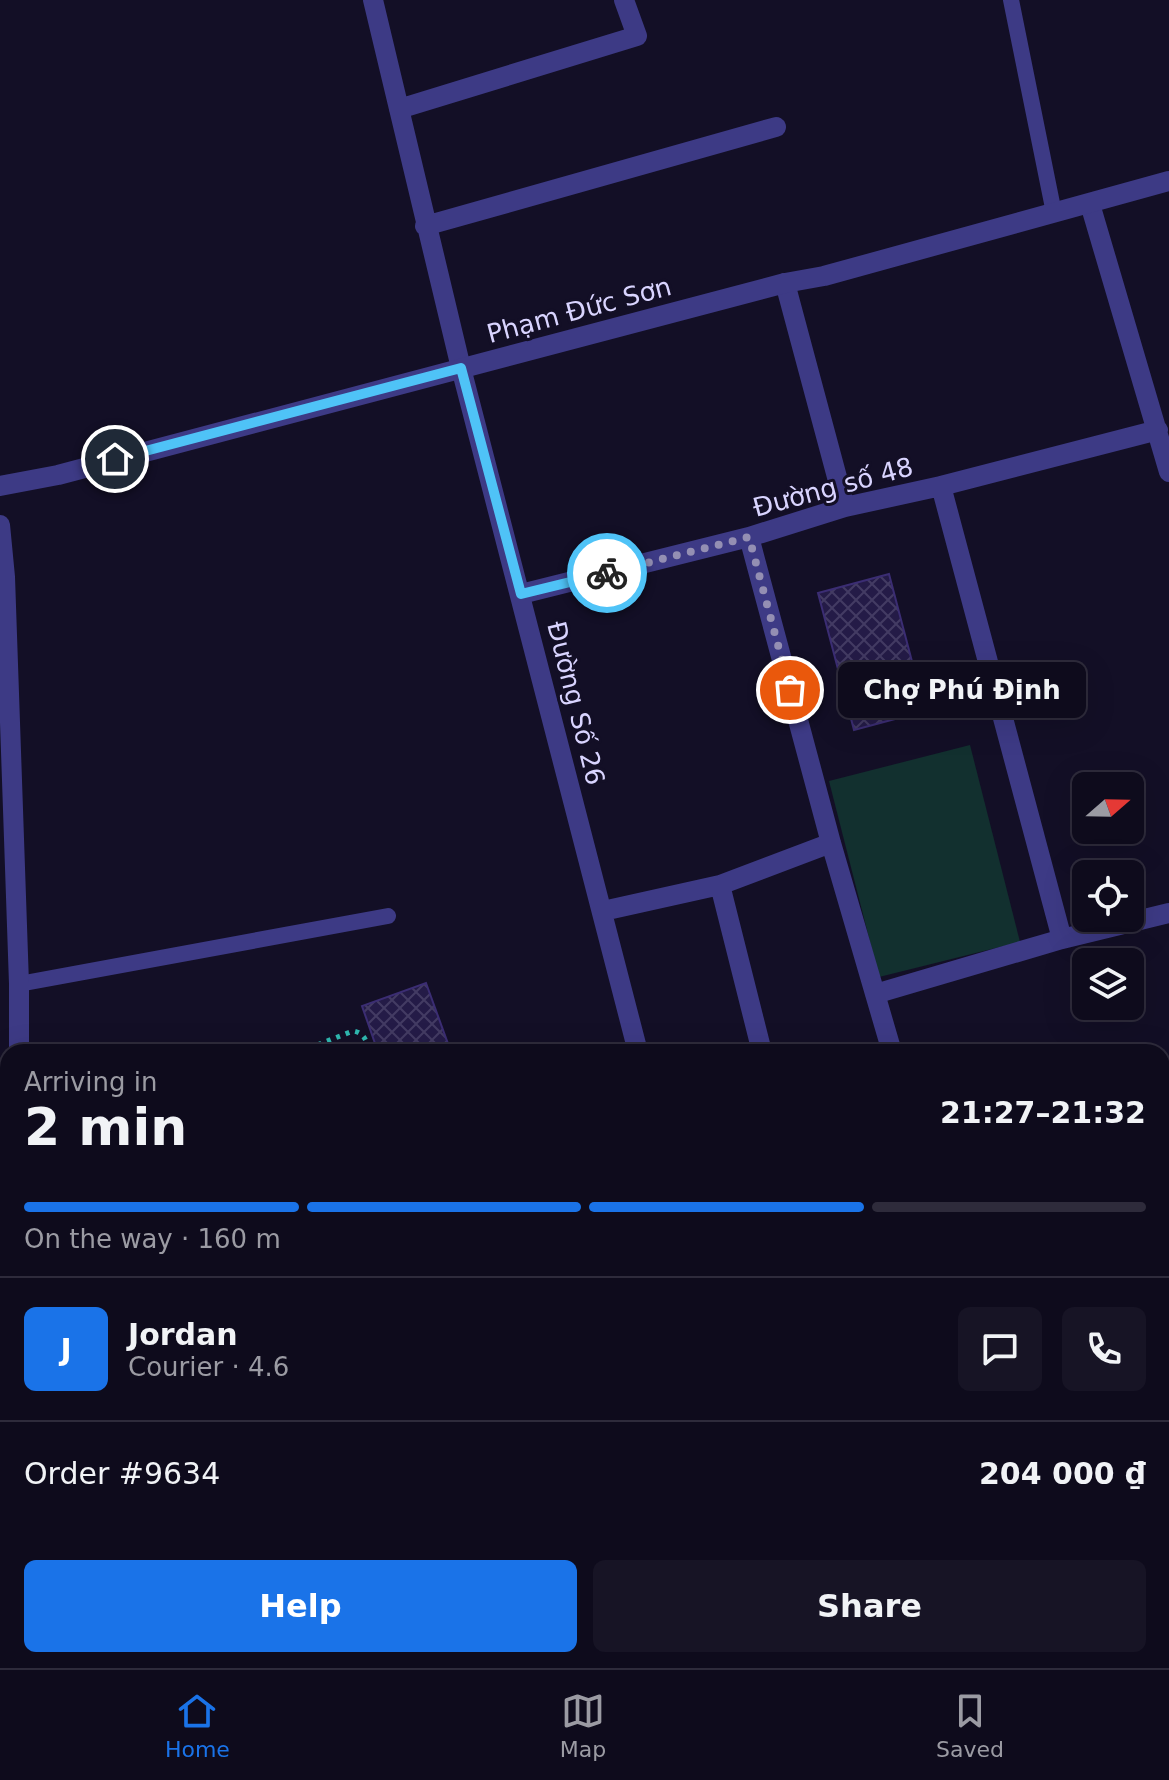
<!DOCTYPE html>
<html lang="en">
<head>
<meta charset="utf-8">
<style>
  :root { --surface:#0e0b1c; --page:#171425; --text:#f1f3f6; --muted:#9b9ba3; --line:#2e2b3b; --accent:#1a73e8 }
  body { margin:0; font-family:"DejaVu Sans",sans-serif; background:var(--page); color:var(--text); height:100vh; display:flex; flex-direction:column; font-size:30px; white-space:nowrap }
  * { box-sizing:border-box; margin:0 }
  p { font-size:26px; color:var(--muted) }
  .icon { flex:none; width:44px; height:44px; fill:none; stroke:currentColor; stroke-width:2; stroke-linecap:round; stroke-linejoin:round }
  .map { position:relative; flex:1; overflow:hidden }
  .side { position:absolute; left:0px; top:1044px; width:1170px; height:624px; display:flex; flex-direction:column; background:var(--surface); border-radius:24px 24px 0 0; box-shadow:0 8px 32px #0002,0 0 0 2px var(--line) }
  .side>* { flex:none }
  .needle { width:52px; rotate:70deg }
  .controls { position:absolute; left:1072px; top:772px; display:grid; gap:16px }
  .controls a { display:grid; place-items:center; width:72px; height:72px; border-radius:12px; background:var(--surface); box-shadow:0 8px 32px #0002,0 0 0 2px var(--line); font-size:40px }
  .pin { position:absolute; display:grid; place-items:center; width:68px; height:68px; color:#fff; margin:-34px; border:4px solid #fff; border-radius:50%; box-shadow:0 2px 8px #0007 }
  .courier { position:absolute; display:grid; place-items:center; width:80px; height:80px; margin:-40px; border:6px solid #4fc3f7; border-radius:50%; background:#fff; color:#222; box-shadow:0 2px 10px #0007 }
  .bubble { position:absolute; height:56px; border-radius:12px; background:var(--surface); box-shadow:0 8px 32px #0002,0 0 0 2px var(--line); font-size:26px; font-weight:700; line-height:56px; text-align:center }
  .summary em { font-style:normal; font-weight:700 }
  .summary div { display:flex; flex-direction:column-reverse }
  .summary { display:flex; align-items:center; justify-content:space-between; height:136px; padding:0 24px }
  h1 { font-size:52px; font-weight:700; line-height:60px }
  .bar { display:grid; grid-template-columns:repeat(4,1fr); gap:12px 8px; align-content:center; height:96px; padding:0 24px }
  .bar i { height:10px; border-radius:6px; background:var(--line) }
  .bar .selected { background:var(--accent) }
  .bar p { grid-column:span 4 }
  .line { display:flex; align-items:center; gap:20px; padding:0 24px; border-top:2px solid var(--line) }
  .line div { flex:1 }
  .round { display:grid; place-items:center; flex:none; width:84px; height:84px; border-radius:12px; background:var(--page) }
  .button { display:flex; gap:16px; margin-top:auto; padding:16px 24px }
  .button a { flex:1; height:92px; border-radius:12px; background:var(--accent); color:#fff; font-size:32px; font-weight:700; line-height:92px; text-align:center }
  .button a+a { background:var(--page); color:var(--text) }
  .tab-bar { display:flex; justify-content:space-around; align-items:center; height:112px; border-top:2px solid var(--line); background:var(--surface); font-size:22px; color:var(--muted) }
  .tab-bar a { display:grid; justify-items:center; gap:4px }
  .tab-bar .selected { color:var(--accent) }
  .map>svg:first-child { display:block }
</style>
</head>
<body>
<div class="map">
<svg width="1169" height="1668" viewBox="0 0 1169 1668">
  <defs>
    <pattern id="building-cross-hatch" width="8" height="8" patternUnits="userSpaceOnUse" patternTransform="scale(2)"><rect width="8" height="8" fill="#241b47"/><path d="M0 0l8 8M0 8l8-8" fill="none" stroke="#433b63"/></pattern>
  </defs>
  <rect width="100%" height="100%" fill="#130f26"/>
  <!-- green -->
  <path fill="#12302f" d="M970,745L1020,942L879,977L829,781Z"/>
  <!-- building -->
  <path fill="url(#building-cross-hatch)" stroke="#3b2d73" stroke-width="2" d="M889,574L925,711L854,730L818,593Z
    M426,983L451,1052H378L362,1006Z
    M152,1660H192L193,1668H153Z
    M224,1660H374L375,1668H217L216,1661Z
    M404,1660H440L441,1668H405Z
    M496,1660H542L543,1668H497Z"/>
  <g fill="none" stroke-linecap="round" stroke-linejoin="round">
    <!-- path -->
    <path stroke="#2fb8b0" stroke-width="5" stroke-dasharray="4 6" stroke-linecap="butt" d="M299,1052L353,1031C365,1033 366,1041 370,1052"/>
    <!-- service -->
    <path stroke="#3d3a85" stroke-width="16" d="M1011,0L1054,213
      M19,984L388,916
      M0,1153L8,1150
      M1162,1267L1169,1266
      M662,1660L663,1668
      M1150,1668L1157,1660"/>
    <!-- minor -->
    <path stroke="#3d3a85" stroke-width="20" d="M373,0L461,368L638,1052
      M399,109L637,36L624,0
      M1090,204L1169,472
      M425,226L776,127
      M785,283L845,507
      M941,486L1062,939
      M749,537L831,843L892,1052
      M521,594L749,537L845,507L941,486L1158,430
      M720,885L762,1052
      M603,911L720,885L831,843
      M875,994L1062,939L1169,913
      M1162,1147L1169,1145"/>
    <!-- tertiary -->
    <path stroke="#3d3a85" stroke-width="20" d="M0,486L58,475L785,283L824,276L1169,181
      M0,525L5,577L19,984V1052
      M48,1660V1668"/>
  </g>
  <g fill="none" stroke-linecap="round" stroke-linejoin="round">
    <!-- done -->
    <path stroke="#948fb3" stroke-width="8" stroke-dasharray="0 14.4" d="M607,573L749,537L790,690"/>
    <!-- route -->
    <path stroke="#4fc3f7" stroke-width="10" d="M115,459L461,368L521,594L607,573"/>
  </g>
  <g text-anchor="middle" stroke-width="6" stroke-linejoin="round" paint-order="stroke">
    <!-- street labels -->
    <g font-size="26" fill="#d9d4ff" stroke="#130f26">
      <text transform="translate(579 310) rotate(-15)" y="9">Phạm Đức Sơn</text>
      <text transform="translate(833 487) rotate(-15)" y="9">Đường số 48</text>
      <text transform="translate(576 703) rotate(76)" y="9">Đường Số 26</text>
    </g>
  </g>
</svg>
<div class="controls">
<a><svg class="needle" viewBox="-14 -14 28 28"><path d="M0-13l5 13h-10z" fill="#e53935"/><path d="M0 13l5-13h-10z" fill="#9b9ba3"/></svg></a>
<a><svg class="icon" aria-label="locate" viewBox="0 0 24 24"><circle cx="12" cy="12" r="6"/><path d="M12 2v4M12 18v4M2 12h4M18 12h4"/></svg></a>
<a><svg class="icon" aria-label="layers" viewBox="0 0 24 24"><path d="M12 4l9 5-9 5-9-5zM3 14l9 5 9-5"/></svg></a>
</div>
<div class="pin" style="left:790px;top:690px;background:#ea580c"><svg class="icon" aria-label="bag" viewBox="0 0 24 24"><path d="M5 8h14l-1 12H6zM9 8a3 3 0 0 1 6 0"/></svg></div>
<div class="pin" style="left:115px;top:459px;background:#1f2937"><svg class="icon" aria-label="home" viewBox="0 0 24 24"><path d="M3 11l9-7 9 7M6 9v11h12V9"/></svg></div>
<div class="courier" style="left:607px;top:573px"><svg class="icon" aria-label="bike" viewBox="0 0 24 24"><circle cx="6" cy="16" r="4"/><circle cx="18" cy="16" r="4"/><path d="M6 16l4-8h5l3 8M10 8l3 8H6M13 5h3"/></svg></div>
<div class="bubble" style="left:838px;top:662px;width:248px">Chợ Phú Định</div>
<section class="side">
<div class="summary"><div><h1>2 min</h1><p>Arriving in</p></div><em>21:27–21:32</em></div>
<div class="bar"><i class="selected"></i><i class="selected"></i><i class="selected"></i><i></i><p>On the way · 160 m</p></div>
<div class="line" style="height:144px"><b class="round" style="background:var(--accent);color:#fff">J</b><div><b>Jordan</b><p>Courier · 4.6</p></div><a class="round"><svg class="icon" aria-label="chat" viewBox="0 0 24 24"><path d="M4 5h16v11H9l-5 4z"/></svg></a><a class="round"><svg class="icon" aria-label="phone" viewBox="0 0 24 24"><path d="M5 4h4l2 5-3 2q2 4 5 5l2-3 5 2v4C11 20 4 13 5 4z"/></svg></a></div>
<div class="line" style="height:104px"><div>Order #9634</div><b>204 000 ₫</b></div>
<div class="button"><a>Help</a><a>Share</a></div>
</section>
</div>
<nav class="tab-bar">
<a class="selected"><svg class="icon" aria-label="home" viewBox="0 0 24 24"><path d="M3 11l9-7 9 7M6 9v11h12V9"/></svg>Home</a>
<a><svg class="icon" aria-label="map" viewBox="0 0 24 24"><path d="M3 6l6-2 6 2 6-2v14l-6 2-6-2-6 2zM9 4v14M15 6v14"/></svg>Map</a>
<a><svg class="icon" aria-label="saved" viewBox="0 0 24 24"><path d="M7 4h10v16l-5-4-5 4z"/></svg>Saved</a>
</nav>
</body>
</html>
